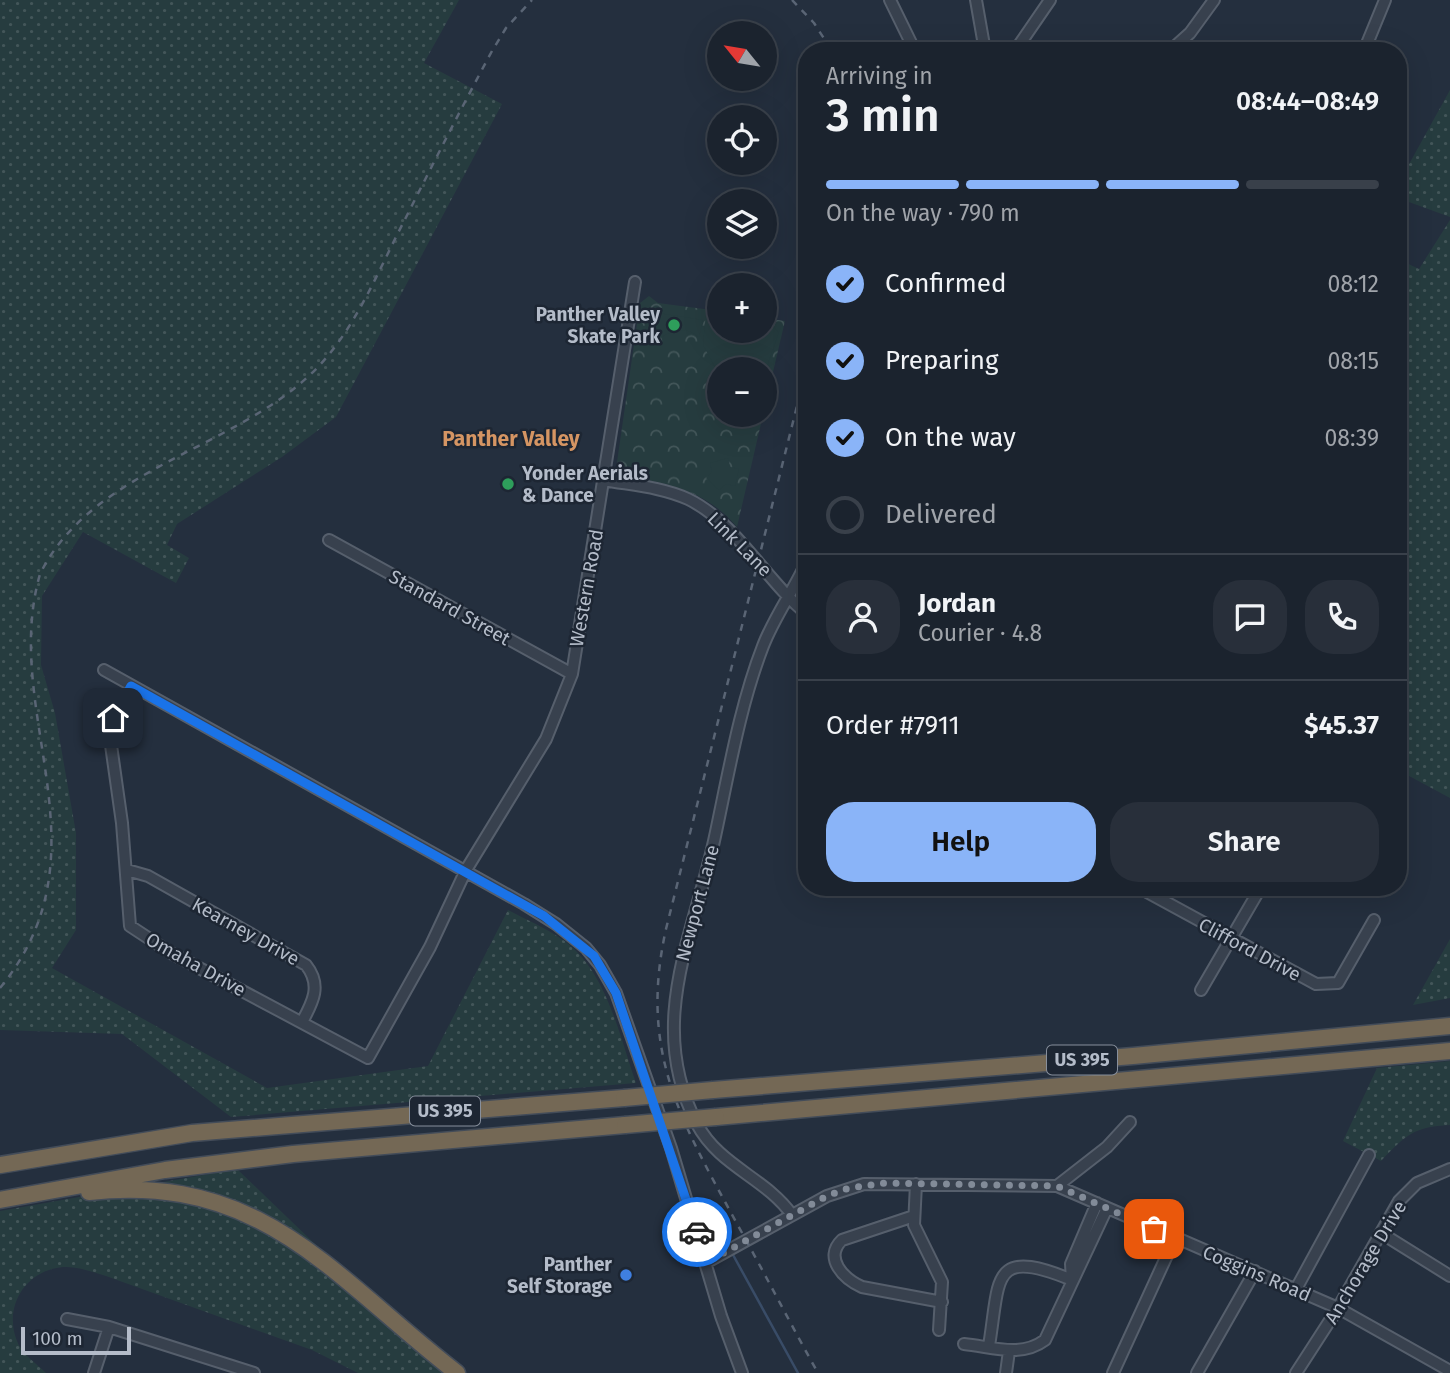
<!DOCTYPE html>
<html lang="en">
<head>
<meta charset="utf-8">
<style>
  :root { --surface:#1b232e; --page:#282f3a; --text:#f1f3f6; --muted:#a0a4aa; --line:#39404a; --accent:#8ab4f8 }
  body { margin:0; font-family:"Fira Sans",sans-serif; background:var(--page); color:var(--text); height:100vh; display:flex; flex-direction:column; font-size:26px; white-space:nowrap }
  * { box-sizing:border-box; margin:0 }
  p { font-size:23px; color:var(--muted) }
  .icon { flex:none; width:38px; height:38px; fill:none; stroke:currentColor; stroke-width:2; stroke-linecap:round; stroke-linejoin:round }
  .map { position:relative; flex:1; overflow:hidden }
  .drawer { position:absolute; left:798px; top:42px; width:609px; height:854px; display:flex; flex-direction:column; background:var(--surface); border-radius:28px; box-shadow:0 7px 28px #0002,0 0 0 2px var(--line) }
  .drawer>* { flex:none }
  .needle { width:46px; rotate:300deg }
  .fabs { position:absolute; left:707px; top:21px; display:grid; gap:14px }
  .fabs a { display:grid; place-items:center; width:70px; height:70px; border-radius:50%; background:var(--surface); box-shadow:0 7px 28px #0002,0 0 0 2px var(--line); font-size:35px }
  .scale { position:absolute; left:21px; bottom:18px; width:110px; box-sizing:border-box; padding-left:7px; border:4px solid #b4bcc9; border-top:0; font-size:19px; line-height:24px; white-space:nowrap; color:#b4bcc9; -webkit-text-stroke:5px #1d2633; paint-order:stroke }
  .pin { position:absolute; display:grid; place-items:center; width:60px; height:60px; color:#fff; margin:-30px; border-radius:14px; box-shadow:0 4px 10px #0006 }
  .courier { position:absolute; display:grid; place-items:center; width:70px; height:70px; margin:-35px; border:5px solid #1a73e8; border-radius:50%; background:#fff; color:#222; box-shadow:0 2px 9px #0007 }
  .overview em { font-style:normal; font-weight:600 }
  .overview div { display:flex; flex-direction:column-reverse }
  .overview { display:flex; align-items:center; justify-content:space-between; height:119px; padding:0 28px }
  h1 { font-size:46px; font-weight:600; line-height:52px }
  .bar { display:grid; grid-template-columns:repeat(4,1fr); gap:10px 7px; align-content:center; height:84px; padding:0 28px }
  .bar i { height:9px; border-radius:5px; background:var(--line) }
  .bar .current { background:var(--accent) }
  .bar p { grid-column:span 4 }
  .line { display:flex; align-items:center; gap:18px; padding:0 28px; border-top:2px solid var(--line) }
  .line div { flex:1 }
  .round { display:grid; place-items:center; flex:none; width:74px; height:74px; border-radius:28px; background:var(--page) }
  ol { padding:0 28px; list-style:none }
  li { display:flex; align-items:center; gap:21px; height:77px }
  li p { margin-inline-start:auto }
  li .icon { padding:7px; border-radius:50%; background:var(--accent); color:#111; stroke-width:4 }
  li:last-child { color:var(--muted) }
  li i { width:38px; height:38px; border:4px solid var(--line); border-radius:50% }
  .cta { display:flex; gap:14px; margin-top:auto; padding:14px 28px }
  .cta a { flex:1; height:80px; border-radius:28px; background:var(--accent); color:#111; font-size:28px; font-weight:600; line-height:80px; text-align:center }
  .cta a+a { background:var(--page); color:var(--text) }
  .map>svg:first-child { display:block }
</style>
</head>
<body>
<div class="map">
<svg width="1450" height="1373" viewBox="0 0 1450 1373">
  <defs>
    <pattern id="grass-dots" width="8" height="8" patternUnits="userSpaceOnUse" patternTransform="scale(1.75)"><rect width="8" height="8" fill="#263c3f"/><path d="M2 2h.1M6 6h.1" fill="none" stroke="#435659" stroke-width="1.8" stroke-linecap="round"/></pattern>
    <pattern id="forest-crowns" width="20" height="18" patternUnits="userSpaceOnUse" patternTransform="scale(1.75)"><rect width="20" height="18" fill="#263c3f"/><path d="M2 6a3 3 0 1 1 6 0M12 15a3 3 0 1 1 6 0" fill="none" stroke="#435659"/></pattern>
  </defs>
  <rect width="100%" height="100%" fill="#242f3e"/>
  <!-- grass -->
  <path fill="url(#grass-dots)" d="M0,0H459L424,63L502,104L336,417L282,457L177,524L167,545L189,558L176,583L83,532L42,596L41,665L55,713L76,833V930L52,968L267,1088L428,1066L508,910C525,919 544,927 560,938C606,967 619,1035 636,1083L231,1117L122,1034L0,1030Z
    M1450,90V217L1398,198V184Z
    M1450,220V798L1398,770V259L1419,269Z
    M1450,939V998L1413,1005Z
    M1450,1061V1125C1413,1127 1406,1135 1381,1161L1343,1141L1377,1068Z
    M237,1169L449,1373H358L312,1350L106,1276C92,1272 78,1266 63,1267C26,1270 3,1306 17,1341C21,1353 37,1364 46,1373H0V1211Z"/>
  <!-- forest -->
  <path fill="url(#forest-crowns)" d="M649,296L658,303L719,311V331H765V318L785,321L765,406V369H719V415H763L737,527C707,491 668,483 624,476L616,469L640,303Z"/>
  <!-- pitch -->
  <path fill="#263c3f" d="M652,312L703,320L699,337C681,323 668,334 651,343L645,334L648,315Z
    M706,313L719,314V331H765V320L779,332L765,372V369H716L703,345Z
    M728,458L730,467L739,469L735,486L726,484L719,490L706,478L712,472L710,463Z"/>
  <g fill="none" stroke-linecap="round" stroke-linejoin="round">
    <!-- stream -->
    <path stroke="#394c67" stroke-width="2.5" d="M720,1232L728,1247
      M732,1253L798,1373"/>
    <defs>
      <path id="minor" d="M890,0L915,51
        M976,0L985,51
        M1015,51L1050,0
        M1170,51L1190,33L1214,0
        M1364,51L1385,0
        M604,480C631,485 662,487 688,499C736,522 766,581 807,614
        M329,540L572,674
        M104,670L524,904L556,924L586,948L600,965L616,993L671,1148L721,1316L742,1373
        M131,686L109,731L122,823L130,926L171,953L368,1058L430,947L466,870L546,739L572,674L635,282
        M127,870L148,876L306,965C322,985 313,1002 302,1022
        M1138,887L1316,984L1338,983L1374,920
        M1201,990L1261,887
        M916,1184L914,1225L942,1282L939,1330
        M1057,1186L1107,1147L1130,1122
        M792,1215C766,1178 719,1166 697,1124C646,1026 692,939 714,841C728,777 739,708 763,646C774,617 794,590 807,561
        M914,1216L842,1240C823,1258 844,1279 862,1287L942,1302
        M1381,1233L1450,1276
        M707,1262L827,1196L864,1184L1057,1186L1338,1308L1450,1371
        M1072,1280L1071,1264L1097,1203
        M1296,1289L1369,1155
        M67,1319L109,1327L254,1373
        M964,1344C993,1347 1021,1358 1045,1340L1107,1208
        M989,1346C1000,1279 990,1246 1072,1280
        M94,1373L109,1327
        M1006,1373L1009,1351
        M1113,1373L1175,1238
        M1197,1373L1255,1271
        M1296,1373L1338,1308L1399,1201L1417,1183L1450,1169"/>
      <path id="highway" d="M713,1090L1133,1056L1450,1026
        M716,1117L1450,1051
        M0,1165L192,1133L624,1098
        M89,1192C263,1173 333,1277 457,1373
        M0,1200L165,1170L293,1154L625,1125"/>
    </defs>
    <!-- minor casing -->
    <use href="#minor" stroke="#565f6c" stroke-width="14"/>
    <!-- highway casing -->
    <use href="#highway" stroke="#434c59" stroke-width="19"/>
    <!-- minor -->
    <use href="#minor" stroke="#38414e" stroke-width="10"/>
    <!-- highway -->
    <use href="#highway" stroke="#746855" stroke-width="16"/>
    <!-- rail -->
    <path stroke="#5a6575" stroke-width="2.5" stroke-dasharray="7 7" stroke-linecap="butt" d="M792,0L814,23L832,51
      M807,366L666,929C639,1051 680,1119 736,1222C764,1272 790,1323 818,1373
      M0,988C112,851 0,714 40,574C93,467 239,449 318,367C353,330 374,281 397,235C428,174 459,112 492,51L506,28L532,0"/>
    <defs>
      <path id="highway-bridge" d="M624,1098L713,1090
        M625,1125L716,1117"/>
    </defs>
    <!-- highway-bridge casing -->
    <use href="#highway-bridge" stroke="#434c59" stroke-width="19" stroke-linecap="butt"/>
    <!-- highway-bridge -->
    <use href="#highway-bridge" stroke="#746855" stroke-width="16"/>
  </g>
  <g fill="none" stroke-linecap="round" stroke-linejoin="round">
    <!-- done -->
    <path stroke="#828b98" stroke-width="7" stroke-dasharray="0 12.6" d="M697,1232L707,1262L827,1196L849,1188L885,1183L1057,1186L1154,1229"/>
    <!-- route -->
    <path stroke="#1a73e8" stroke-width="9" d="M113,718L131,686L544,916L594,956L616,993L697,1232"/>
  </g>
  <!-- markers -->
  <g fill="#2e9e5b" stroke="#1d2633" stroke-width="2.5">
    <circle cx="674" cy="325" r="7"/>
    <circle cx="508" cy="484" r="7"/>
  </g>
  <circle fill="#3f7fe0" stroke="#1d2633" stroke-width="2.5" cx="626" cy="1275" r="7"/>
  <g text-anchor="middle" stroke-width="5" stroke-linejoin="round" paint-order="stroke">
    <!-- shield labels -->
    <g fill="#1d2633" stroke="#878f9c" stroke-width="2">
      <rect x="1047" y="1045.5" width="70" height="29" rx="5"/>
      <rect x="410" y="1096.5" width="70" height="29" rx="5"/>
    </g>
    <g font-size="18" font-weight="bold" fill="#b4bcc9">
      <text x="1082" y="1066">US 395</text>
      <text x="445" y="1117">US 395</text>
    </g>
    <!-- poi labels -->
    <g font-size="19" font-weight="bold" fill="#b4bcc9" stroke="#1d2633" text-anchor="end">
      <text x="660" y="321">Panther Valley<tspan x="660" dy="22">Skate Park</tspan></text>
      <text x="522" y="480" text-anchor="start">Yonder Aerials<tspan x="522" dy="22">&amp; Dance</tspan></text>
      <text x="612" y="1271">Panther<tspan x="612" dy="22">Self Storage</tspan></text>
    </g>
    <!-- street labels -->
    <g font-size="19" fill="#b4bcc9" stroke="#1d2633">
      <text transform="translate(740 544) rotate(45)" y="7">Link Lane</text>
      <text transform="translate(586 588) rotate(-80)" y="7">Western Road</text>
      <text transform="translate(450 607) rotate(29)" y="7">Standard Street</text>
      <text transform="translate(697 903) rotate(-75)" y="7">Newport Lane</text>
      <text transform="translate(246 931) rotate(29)" y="7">Kearney Drive</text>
      <text transform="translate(1250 949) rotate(28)" y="7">Clifford Drive</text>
      <text transform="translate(196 964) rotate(29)" y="7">Omaha Drive</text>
      <text transform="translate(1365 1262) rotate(-59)" y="7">Anchorage Drive</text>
      <text transform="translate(1257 1273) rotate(23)" y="7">Coggins Road</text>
    </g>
    <!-- neighbourhood labels -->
    <g font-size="21" font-weight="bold" fill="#d59563" stroke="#1d2633">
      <text x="511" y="446">Panther Valley</text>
    </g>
  </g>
</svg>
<div class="fabs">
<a><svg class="needle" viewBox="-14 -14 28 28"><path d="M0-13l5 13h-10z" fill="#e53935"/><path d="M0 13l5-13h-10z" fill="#a0a4aa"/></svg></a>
<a><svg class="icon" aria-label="locate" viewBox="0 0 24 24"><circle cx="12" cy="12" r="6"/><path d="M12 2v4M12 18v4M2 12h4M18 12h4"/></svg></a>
<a><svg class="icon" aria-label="layers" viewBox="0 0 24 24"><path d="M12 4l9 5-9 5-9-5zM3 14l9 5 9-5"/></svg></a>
<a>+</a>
<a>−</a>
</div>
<div class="scale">100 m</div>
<div class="pin" style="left:1154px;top:1229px;background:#ea580c"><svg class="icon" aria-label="bag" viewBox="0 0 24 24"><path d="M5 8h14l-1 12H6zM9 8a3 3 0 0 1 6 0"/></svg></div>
<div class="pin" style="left:113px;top:718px;background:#1f2937"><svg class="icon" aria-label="home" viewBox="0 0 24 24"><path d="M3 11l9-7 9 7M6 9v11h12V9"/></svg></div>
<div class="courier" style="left:697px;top:1232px"><svg class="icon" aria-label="car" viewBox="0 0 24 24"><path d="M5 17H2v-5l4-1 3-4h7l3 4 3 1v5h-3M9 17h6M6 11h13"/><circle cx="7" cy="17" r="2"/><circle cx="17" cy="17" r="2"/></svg></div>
<section class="drawer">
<div class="overview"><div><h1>3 min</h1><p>Arriving in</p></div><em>08:44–08:49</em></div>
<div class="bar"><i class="current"></i><i class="current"></i><i class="current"></i><i></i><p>On the way · 790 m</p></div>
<ol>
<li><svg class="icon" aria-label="check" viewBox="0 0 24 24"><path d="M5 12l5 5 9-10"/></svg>Confirmed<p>08:12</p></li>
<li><svg class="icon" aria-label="check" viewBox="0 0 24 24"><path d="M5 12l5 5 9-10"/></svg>Preparing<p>08:15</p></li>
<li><svg class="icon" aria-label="check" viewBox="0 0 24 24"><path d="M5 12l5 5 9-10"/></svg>On the way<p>08:39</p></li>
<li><i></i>Delivered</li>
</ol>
<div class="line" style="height:126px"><a class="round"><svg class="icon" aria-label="person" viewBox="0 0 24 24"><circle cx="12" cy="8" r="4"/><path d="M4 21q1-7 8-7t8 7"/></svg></a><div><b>Jordan</b><p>Courier · 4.8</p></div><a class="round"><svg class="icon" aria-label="chat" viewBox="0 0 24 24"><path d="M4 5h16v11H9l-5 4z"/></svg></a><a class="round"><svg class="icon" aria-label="phone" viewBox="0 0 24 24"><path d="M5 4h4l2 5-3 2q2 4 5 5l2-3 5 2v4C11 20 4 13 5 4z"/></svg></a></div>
<div class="line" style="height:91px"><div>Order #7911</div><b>$45.37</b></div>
<div class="cta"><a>Help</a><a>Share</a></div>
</section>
</div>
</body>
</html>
